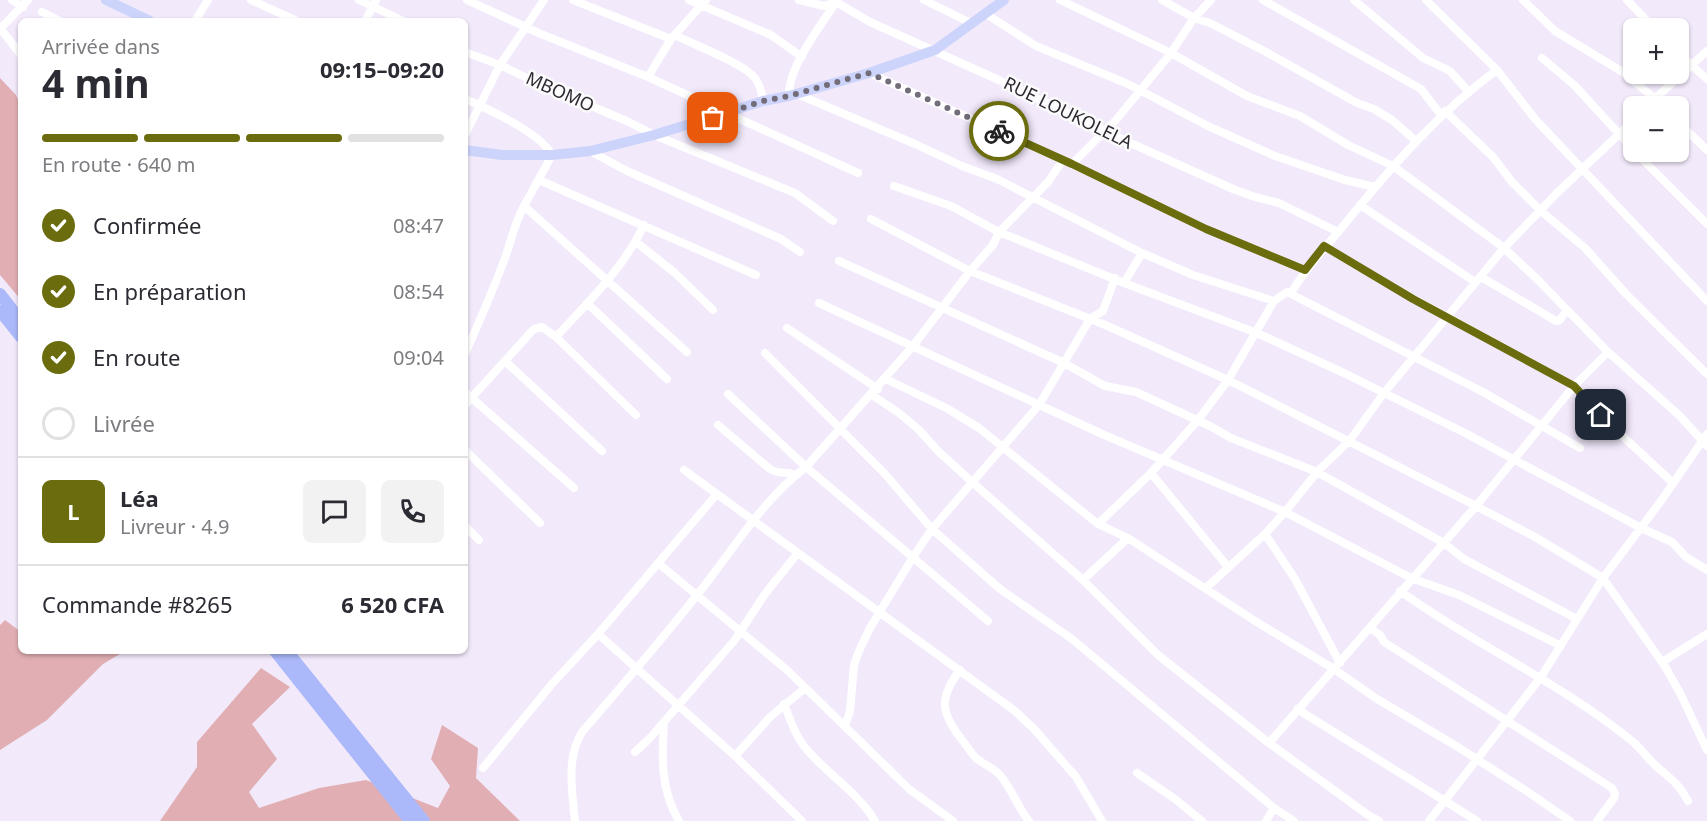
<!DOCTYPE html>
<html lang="fr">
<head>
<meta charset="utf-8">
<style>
  :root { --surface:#fff; --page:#f2f2f3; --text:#2b2b33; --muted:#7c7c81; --line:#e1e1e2; --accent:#6a6c0d }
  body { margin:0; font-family:"Noto Sans",sans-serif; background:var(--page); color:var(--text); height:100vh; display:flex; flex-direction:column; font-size:22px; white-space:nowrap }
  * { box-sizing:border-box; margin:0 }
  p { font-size:20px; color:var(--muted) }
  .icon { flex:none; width:33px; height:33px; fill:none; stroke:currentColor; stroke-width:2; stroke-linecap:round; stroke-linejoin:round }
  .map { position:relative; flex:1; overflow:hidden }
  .sheet { position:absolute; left:18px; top:18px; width:450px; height:636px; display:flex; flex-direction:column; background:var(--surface); border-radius:9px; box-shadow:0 2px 4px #0004 }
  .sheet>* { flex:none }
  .fabs { position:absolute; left:1623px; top:18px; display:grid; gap:12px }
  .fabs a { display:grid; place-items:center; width:66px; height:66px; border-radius:9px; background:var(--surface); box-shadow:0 2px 4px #0004; font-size:30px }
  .pin { position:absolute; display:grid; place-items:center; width:51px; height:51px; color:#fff; margin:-26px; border-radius:12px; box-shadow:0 3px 9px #0006 }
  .courier { position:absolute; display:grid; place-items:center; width:60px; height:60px; margin:-30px; border:4px solid #6a6c0d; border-radius:50%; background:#fff; color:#222; box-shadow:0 2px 8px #0007 }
  .overview em { font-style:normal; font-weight:700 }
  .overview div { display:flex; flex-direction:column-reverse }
  .overview { display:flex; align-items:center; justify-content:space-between; height:102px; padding:0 24px }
  h1 { font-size:39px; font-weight:700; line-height:45px }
  .bar { display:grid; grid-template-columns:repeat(4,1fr); gap:9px 6px; align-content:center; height:72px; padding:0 24px }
  .bar i { height:8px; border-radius:4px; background:var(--line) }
  .bar .selected { background:var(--accent) }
  .bar p { grid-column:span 4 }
  .line { display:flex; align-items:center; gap:15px; padding:0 24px; border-top:2px solid var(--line) }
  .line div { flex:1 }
  .round { display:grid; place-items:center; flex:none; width:63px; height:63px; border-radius:9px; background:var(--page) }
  ol { padding:0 24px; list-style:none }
  li { display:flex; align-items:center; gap:18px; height:66px }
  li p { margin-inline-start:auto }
  li .icon { padding:6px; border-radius:50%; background:var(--accent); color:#fff; stroke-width:4 }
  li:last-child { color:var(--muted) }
  li i { width:33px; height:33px; border:3px solid var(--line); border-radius:50% }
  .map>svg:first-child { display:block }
</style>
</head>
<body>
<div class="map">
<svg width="1707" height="821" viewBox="0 0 1707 821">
  <rect width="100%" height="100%" fill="#f2e9fb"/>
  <!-- green -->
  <path fill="#e1afb3" d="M0,78L16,95L21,106V300L0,275Z
    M5,620L21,632V651H125L103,664L47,720L0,750V625Z
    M261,668L290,687L252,724L277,759L249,792L259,808L319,788L366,780L438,808L450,786L431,759L442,725L478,748L476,778L520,821H160L197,767V742Z"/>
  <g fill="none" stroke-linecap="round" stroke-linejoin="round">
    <!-- minor -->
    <path stroke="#fff" stroke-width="8" d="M12,0L23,7
      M251,0L297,21
      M359,0L403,21
      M467,0L541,34L648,77L858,173
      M573,0L671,39
      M689,0L771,35L802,57
      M799,0L824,6L836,2L870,22L1001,81L1126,141L1233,189L1255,197L1279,203L1338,232
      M924,0L971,23
      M1060,0L1171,53L1247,96L1300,116L1348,145L1393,166L1504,248L1538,280L1608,352L1680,416L1707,446
      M1162,0L1194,18L1210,23L1266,52L1357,103L1374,109L1392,120L1416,141
      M1263,0L1421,89L1441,115
      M1354,0L1423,58L1450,71L1468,91
      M1426,0L1497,70L1535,119L1707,301
      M1523,0L1555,31L1621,71L1664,106
      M1627,0L1654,28
      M42,12L60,21
      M986,14L1036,46L1128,84L1208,126L1275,156L1345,180L1375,187
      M195,21L208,0
      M365,21L376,0
      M0,28L21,55
      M0,29L28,0
      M675,35C694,45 743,63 755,78C760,85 762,93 763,101
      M465,52L500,65L544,86L629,122L654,135L795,193L833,221
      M1678,53L1707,79
      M1542,58L1574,85L1634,150
      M869,73L1063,160L1206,229L1305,270
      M648,77L671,39L706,0
      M797,94L915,144L962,166L997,179L1142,253L1193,275L1274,301
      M789,96C788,67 821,25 837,1
      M465,99C488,109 541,133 552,155L524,206L687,352
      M1647,106L1707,51
      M1445,111L1493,157L1512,182L1541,211L1585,248L1627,295L1707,374
      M1678,122L1707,150
      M465,135L500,65L544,0
      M590,151L627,171L781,239L800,252
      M1635,152L1707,224
      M1072,164L1116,120L1171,53L1194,18L1211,0
      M539,180L756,275
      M894,186L951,206L999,232L1124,283L1257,333L1346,374L1465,433L1641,528L1672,542L1686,557L1707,570
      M1360,205L1475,282
      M871,219L970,271L1103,324L1228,380L1476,506L1535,537L1603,578L1666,668L1681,695L1707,750
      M636,242L675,273L713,310
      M1324,246L1396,289L1574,386L1615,429L1673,483
      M839,261L1064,363L1105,386L1136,392L1210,426L1231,438L1317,472L1444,543L1464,559L1577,619
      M1481,277L1556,321L1560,320L1567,310
      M1124,283L1142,253
      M1291,293C1307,266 1328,245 1348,220C1393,165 1439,112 1497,70
      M587,303L667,379
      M819,303L1102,434L1285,512L1411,578L1459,595L1561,646
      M787,328L878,389
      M556,337C589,301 623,269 644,225
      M765,353L885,474L932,529L1000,589L1072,639L1274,808L1294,821
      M465,354C479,322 493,291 505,258C511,241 515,222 524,206
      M505,361L602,451
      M886,379L948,409L979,428L1098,524L1128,538L1255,621L1334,669L1377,699L1453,744L1528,792L1570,821
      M465,392L574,488
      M728,394L806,467L988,621
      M872,395L899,413L918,429L939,452L972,482L1083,580L1158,655L1269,743L1368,815L1379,821
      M465,405L531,332L534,329L542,327L556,337L636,415
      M718,425L770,469C779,475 786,471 796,475
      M465,450L540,523
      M684,470L1015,711L1035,730L1076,777L1102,821
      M1151,473L1228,567
      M1098,524L1151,473L1198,420L1228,380L1274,301L1287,292L1483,392L1580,448
      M465,526L479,540
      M1265,534L1295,579L1340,663
      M658,563L787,670L909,789L953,821
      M1083,580L1128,538
      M1206,588L1265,534L1285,512L1317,472L1350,440L1384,393L1504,248L1557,193L1634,120
      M1400,591C1475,645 1561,683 1632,741C1641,748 1646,757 1654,764C1669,778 1678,782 1688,801
      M1370,628L1380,635L1384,642L1612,788L1615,794L1614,798L1597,821
      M598,634L735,756L802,821
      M1662,662L1707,634
      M960,670C938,699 941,713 962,740C967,746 971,753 976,758C983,764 993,768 999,774C1012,788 1017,807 1029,821
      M784,704C790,718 794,734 804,746C825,773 857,791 875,821
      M1297,709L1477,821
      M664,722C662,757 660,789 679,821
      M845,726L850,711L854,665L859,651L870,628L913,557L932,529L1039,405L1090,319L1103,311L1115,278
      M1269,743L1476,506L1574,386L1608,352
      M635,752L650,738L734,641L765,594L797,554
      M735,756L770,717L804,689
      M483,768L552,684L598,634L716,495
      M1137,773L1175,799L1202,821
      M575,821C572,790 566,759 582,732C621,687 660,642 697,595C732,552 761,501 806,467L913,346L970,271L993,245L999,232L1048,182L1063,160
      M1266,821L1274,808
      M1429,821L1541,677L1603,578L1661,501L1707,434"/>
    <!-- major -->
    <path stroke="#cdd4fb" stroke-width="10" d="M106,0L150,21
      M465,150L502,155H552L590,151L654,135L763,101L789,96L869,73L935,50L1004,0"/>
    <!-- highway -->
    <path stroke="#abb8f9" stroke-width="12" d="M0,294L21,321
      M0,311L21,337
      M275,651L410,821
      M287,651L424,821"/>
  </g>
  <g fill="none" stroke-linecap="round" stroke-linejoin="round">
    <!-- done -->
    <path stroke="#736c79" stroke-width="6" stroke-dasharray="0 10.8" d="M713,118L763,101L789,96L869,73L999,131"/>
    <!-- route -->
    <path stroke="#6a6c0d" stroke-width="8" d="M999,131L1072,164L1206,229L1305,270L1324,246L1413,299L1574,386L1601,415"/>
  </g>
  <g text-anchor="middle" stroke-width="5" stroke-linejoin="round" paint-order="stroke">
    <!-- street labels -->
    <g font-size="18" fill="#2e2833" stroke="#fbfbfb">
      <text transform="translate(560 92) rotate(24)" y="6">MBOMO</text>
      <text transform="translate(1068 113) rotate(26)" y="6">RUE LOUKOLELA</text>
    </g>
  </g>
</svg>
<div class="fabs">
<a>+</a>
<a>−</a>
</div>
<div class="pin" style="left:713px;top:118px;background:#ea580c"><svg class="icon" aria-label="bag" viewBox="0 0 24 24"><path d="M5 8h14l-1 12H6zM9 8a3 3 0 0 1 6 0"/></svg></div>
<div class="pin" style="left:1601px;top:415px;background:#1f2937"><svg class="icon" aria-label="home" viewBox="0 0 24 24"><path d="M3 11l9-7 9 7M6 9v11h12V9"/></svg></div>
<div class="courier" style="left:999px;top:131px"><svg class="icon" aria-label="bike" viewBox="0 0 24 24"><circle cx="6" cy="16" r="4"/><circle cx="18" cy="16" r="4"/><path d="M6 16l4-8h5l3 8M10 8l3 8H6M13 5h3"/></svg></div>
<section class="sheet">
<div class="overview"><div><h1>4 min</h1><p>Arrivée dans</p></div><em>09:15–09:20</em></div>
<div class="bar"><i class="selected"></i><i class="selected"></i><i class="selected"></i><i></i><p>En route · 640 m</p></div>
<ol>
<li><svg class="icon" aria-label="check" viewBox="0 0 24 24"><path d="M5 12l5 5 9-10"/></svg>Confirmée<p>08:47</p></li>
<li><svg class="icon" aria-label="check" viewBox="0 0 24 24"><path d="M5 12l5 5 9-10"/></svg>En préparation<p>08:54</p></li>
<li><svg class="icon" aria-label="check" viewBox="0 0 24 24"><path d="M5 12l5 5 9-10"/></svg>En route<p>09:04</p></li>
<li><i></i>Livrée</li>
</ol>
<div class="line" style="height:108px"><b class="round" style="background:var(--accent);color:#fff">L</b><div><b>Léa</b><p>Livreur · 4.9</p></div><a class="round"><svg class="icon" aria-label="chat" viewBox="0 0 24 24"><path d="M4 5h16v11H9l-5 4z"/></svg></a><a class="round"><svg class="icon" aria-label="phone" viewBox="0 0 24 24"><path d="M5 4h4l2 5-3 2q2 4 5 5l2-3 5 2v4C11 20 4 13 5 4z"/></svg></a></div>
<div class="line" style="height:78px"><div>Commande #8265</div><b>6 520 CFA</b></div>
</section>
</div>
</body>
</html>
